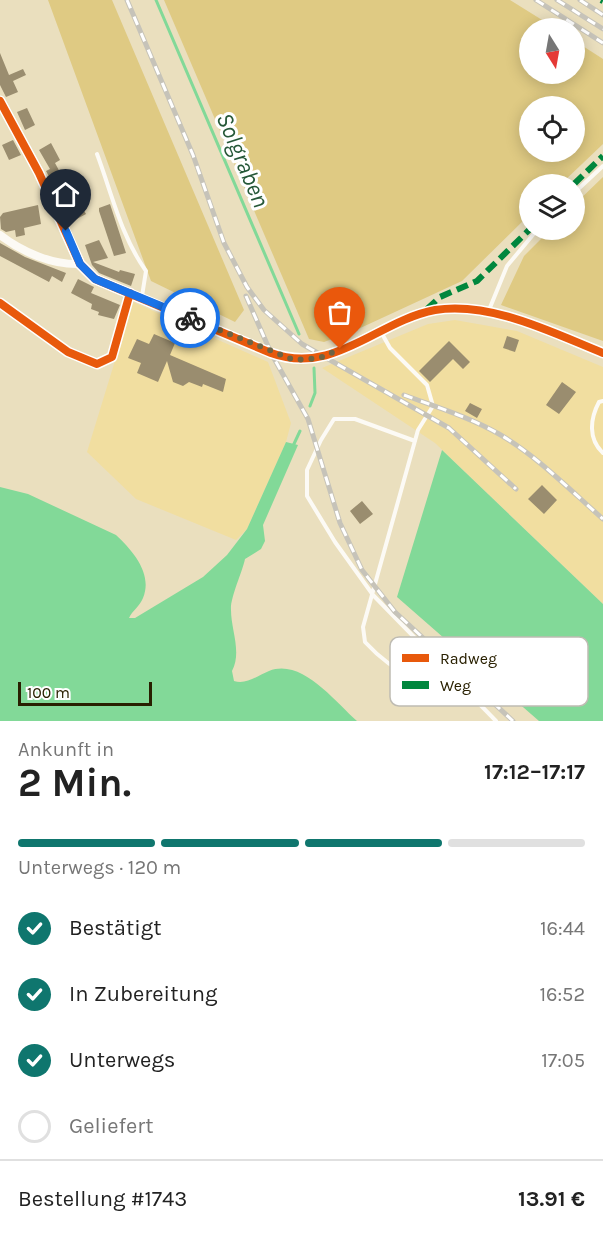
<!DOCTYPE html>
<html lang="de">
<head>
<meta charset="utf-8">
<style>
  :root { --surface:#fff; --page:#f2f2f2; --text:#222; --muted:#767676; --line:#e0e0e0; --accent:#0f766e }
  body { margin:0; font-family:Karla,sans-serif; background:var(--page); color:var(--text); height:100vh; display:flex; flex-direction:column; font-size:22px; white-space:nowrap }
  * { box-sizing:border-box; margin:0 }
  p { font-size:20px; color:var(--muted) }
  .icon { flex:none; width:33px; height:33px; fill:none; stroke:currentColor; stroke-width:2; stroke-linecap:round; stroke-linejoin:round }
  .map { position:relative; height:721px; overflow:hidden }
  .side { display:flex; flex-direction:column; background:var(--surface); flex:1 }
  .side>* { flex:none }
  .needle { width:39px; rotate:169deg }
  .controls { position:absolute; left:519px; top:18px; display:grid; gap:12px }
  .controls a { display:grid; place-items:center; width:66px; height:66px; border-radius:50%; background:var(--surface); box-shadow:0 3px 15px #0003; font-size:30px }
  .scale { position:absolute; left:18px; bottom:15px; width:134px; box-sizing:border-box; padding-left:6px; border:3px solid #292001; border-top:0; font-size:16px; line-height:21px; white-space:nowrap; color:#292001; -webkit-text-stroke:4px #fff; paint-order:stroke }
  .pin { position:absolute; display:grid; place-items:center; width:51px; height:51px; color:#fff; margin:-62px -26px; border-radius:50% 50% 50% 0; rotate:-45deg; box-shadow:0 0 6px #0007 }
  .pin .icon { rotate:45deg }
  .courier { position:absolute; display:grid; place-items:center; width:60px; height:60px; margin:-30px; border:4px solid #1a73e8; border-radius:50%; background:#fff; color:#222; box-shadow:0 2px 8px #0007 }
  .summary em { font-style:normal; font-weight:700 }
  .summary div { display:flex; flex-direction:column-reverse }
  .summary { display:flex; align-items:center; justify-content:space-between; height:102px; padding:0 18px }
  h1 { font-size:39px; font-weight:700; line-height:45px }
  .bar { display:grid; grid-template-columns:repeat(4,1fr); gap:9px 6px; align-content:center; height:72px; padding:0 18px }
  .bar i { height:8px; border-radius:4px; background:var(--line) }
  .bar .current { background:var(--accent) }
  .bar p { grid-column:span 4 }
  .line { display:flex; align-items:center; gap:15px; padding:0 18px; border-top:2px solid var(--line) }
  .line div { flex:1 }
  ol { padding:0 18px; list-style:none }
  li { display:flex; align-items:center; gap:18px; height:66px }
  li p { margin-inline-start:auto }
  li .icon { padding:6px; border-radius:50%; background:var(--accent); color:#fff; stroke-width:4 }
  li:last-child { color:var(--muted) }
  li i { width:33px; height:33px; border:3px solid var(--line); border-radius:50% }
  .map>svg:first-child { display:block }
</style>
</head>
<body>
<div class="map">
<svg width="603" height="721" viewBox="0 0 603 721">
  <rect width="100%" height="100%" fill="#eadfbe"/>
  <!-- built -->
  <path fill="#f1dea0" d="M133,302L268,362L291,423L286,442L247,529L236,540L136,499L87,452Z
    M455,320L517,331L603,367V604L435,443L322,368L428,324Z"/>
  <!-- green -->
  <path fill="#dfca83" fill-rule="evenodd" d="M48,0H112L244,310L235,322L151,281Z
    M164,0H510L555,28H530V74H574L575,41L603,59V144L561,184H530L529,215L462,281L356,330L324,342L309,339ZM574,106V152H530V106Z
    M603,177V341L501,305L524,256L550,230H574L575,204Z"/>
  <!-- water -->
  <path fill="#82d998" d="M286,442L298,445L263,525L265,541L261,549L245,559C242,573 230,598 231,610C231,630 242,652 232,671L234,681C246,685 257,676 269,671C302,658 334,701 357,721H0V487L28,494L116,535C133,551 153,574 143,598C140,606 132,611 129,618H135L203,577L227,555L247,529Z
    M442,450L603,604V721H539L397,597Z"/>
  <g fill="none" stroke-linecap="round" stroke-linejoin="round">
    <!-- stream -->
    <path stroke="#82d998" stroke-width="3" d="M156,0L299,334
      M310,406L315,393L314,368
      M293,446L300,431"/>
  </g>
  <!-- building -->
  <path fill="#9a8d6f" d="M0,53L9,75L23,69L26,75L13,81L18,92L6,97L0,85Z
    M27,108L35,125L25,130L17,112Z
    M13,140L21,155L9,160L2,145Z
    M51,143L60,160L55,163L62,176L84,206L82,207L86,214L73,221L46,171L50,169L39,150Z
    M110,204L126,253L114,256L99,211V208Z
    M38,205L41,224L24,228L25,235L16,237L15,230L6,232L1,229L0,217L3,213Z
    M99,240L108,258L93,262L119,272L120,270L135,274L131,286L99,273L92,265L85,245Z
    M0,243L25,257L66,273L62,282L52,276L49,282L0,256Z
    M78,279L94,287L91,293L120,305L114,319L98,315L99,312L91,309L92,304L71,293Z
    M154,334L175,343L170,355L226,379L223,392L203,384L202,387L189,382L183,386L173,382L167,361L158,382L137,373L141,363L128,358L137,339L149,344Z
    M507,336L519,340L515,352L503,348Z
    M449,341L470,362L463,369L453,359L430,382L419,371Z
    M562,382L576,392L559,414L546,405Z
    M470,403L482,409L477,418L465,411Z
    M542,485L557,500L544,514L528,499Z
    M362,501L373,514L360,524L350,511Z"/>
  <g fill="none" stroke-linecap="round" stroke-linejoin="round">
    <!-- lane -->
    <path stroke="#fcfaf5" stroke-width="4" d="M97,154C112,194 121,236 146,271L142,296
      M574,193L603,166
      M489,310L507,266L537,230
      M381,332L390,348L427,385L433,406L418,430L363,627L365,642C396,676 436,692 479,703
      M603,401L599,402C590,419 588,439 603,453
      M415,441L355,419H334L321,440L307,470V496L335,542L373,595L496,721"/>
    <!-- street -->
    <path stroke="#fcfaf5" stroke-width="8" d="M0,235C22,252 52,265 80,264"/>
    <!-- secondary -->
    <path stroke="#fcfaf5" stroke-width="10" d="M0,101L39,173L80,264L95,279L271,353C334,376 377,321 435,310C491,301 553,333 603,353"/>
    <defs>
      <path id="rail" d="M127,0L193,155L224,243L247,287L264,310L302,344L449,428L516,489
        M536,0L603,43
        M557,0L603,29
        M580,0L603,15
        M246,296L271,353L308,419L340,523L362,570L395,612L513,721
        M404,395C436,407 469,417 499,434C537,456 570,490 603,519"/>
    </defs>
    <!-- rail casing -->
    <use href="#rail" stroke="#c6c3b9" stroke-width="5"/>
    <!-- rail -->
    <use href="#rail" stroke="#fff" stroke-width="3" stroke-dasharray="9" stroke-linecap="butt"/>
    <!-- quiet -->
    <path stroke="#00873e" stroke-width="6" stroke-dasharray="12 6" stroke-linecap="butt" d="M601,0L603,1
      M574,184L603,156
      M427,309L440,297L477,281L530,229"/>
    <defs>
      <path id="cycleway" d="M0,101L39,173L80,264L95,279L271,353C334,376 377,321 435,310C491,301 553,333 603,353
        M0,303L68,352L97,364L112,357L130,293"/>
    </defs>
    <!-- cycleway casing -->
    <use href="#cycleway" stroke="#fff" stroke-width="11"/>
    <!-- cycleway -->
    <use href="#cycleway" stroke="#e8590c" stroke-width="8"/>
  </g>
  <g fill="none" stroke-linecap="round" stroke-linejoin="round">
    <!-- done -->
    <path stroke="#6d6343" stroke-width="6" stroke-dasharray="0 10.8" d="M190,318L294,360L320,358L340,349"/>
    <!-- route -->
    <path stroke="#1a73e8" stroke-width="8" d="M66,231L80,264L95,279L190,318"/>
  </g>
  <g text-anchor="middle" stroke-width="6" stroke-linejoin="round" paint-order="stroke">
    <!-- water labels -->
    <g font-size="24" font-style="italic" fill="#265838" stroke="#fff">
      <text transform="translate(243 160) rotate(67)" y="8">Solgraben</text>
    </g>
  </g>
  <!-- legend -->
  <rect x="390" y="637" width="198" height="69" rx="9" fill="#fff" stroke="#bfbcb3" stroke-width="1.5"/>
  <rect x="402" y="654" width="27" height="8" fill="#e8590c"/>
  <rect x="402" y="681" width="27" height="8" fill="#00873e"/>
  <g font-size="16" fill="#292001">
    <text x="440" y="664">Radweg</text>
    <text x="440" y="691">Weg</text>
  </g>
</svg>
<div class="controls">
<a><svg class="needle" viewBox="-14 -14 28 28"><path d="M0-13l5 13h-10z" fill="#e53935"/><path d="M0 13l5-13h-10z" fill="#767676"/></svg></a>
<a><svg class="icon" aria-label="locate" viewBox="0 0 24 24"><circle cx="12" cy="12" r="6"/><path d="M12 2v4M12 18v4M2 12h4M18 12h4"/></svg></a>
<a><svg class="icon" aria-label="layers" viewBox="0 0 24 24"><path d="M12 4l9 5-9 5-9-5zM3 14l9 5 9-5"/></svg></a>
</div>
<div class="scale">100 m</div>
<div class="pin" style="left:340px;top:349px;background:#ea580c"><svg class="icon" aria-label="bag" viewBox="0 0 24 24"><path d="M5 8h14l-1 12H6zM9 8a3 3 0 0 1 6 0"/></svg></div>
<div class="pin" style="left:66px;top:231px;background:#1f2937"><svg class="icon" aria-label="home" viewBox="0 0 24 24"><path d="M3 11l9-7 9 7M6 9v11h12V9"/></svg></div>
<div class="courier" style="left:190px;top:318px"><svg class="icon" aria-label="bike" viewBox="0 0 24 24"><circle cx="6" cy="16" r="4"/><circle cx="18" cy="16" r="4"/><path d="M6 16l4-8h5l3 8M10 8l3 8H6M13 5h3"/></svg></div>
</div>
<section class="side">
<div class="summary"><div><h1>2 Min.</h1><p>Ankunft in</p></div><em>17:12–17:17</em></div>
<div class="bar"><i class="current"></i><i class="current"></i><i class="current"></i><i></i><p>Unterwegs · 120 m</p></div>
<ol>
<li><svg class="icon" aria-label="check" viewBox="0 0 24 24"><path d="M5 12l5 5 9-10"/></svg>Bestätigt<p>16:44</p></li>
<li><svg class="icon" aria-label="check" viewBox="0 0 24 24"><path d="M5 12l5 5 9-10"/></svg>In Zubereitung<p>16:52</p></li>
<li><svg class="icon" aria-label="check" viewBox="0 0 24 24"><path d="M5 12l5 5 9-10"/></svg>Unterwegs<p>17:05</p></li>
<li><i></i>Geliefert</li>
</ol>
<div class="line" style="height:78px"><div>Bestellung #1743</div><b>13.91 €</b></div>
</section>
</body>
</html>
